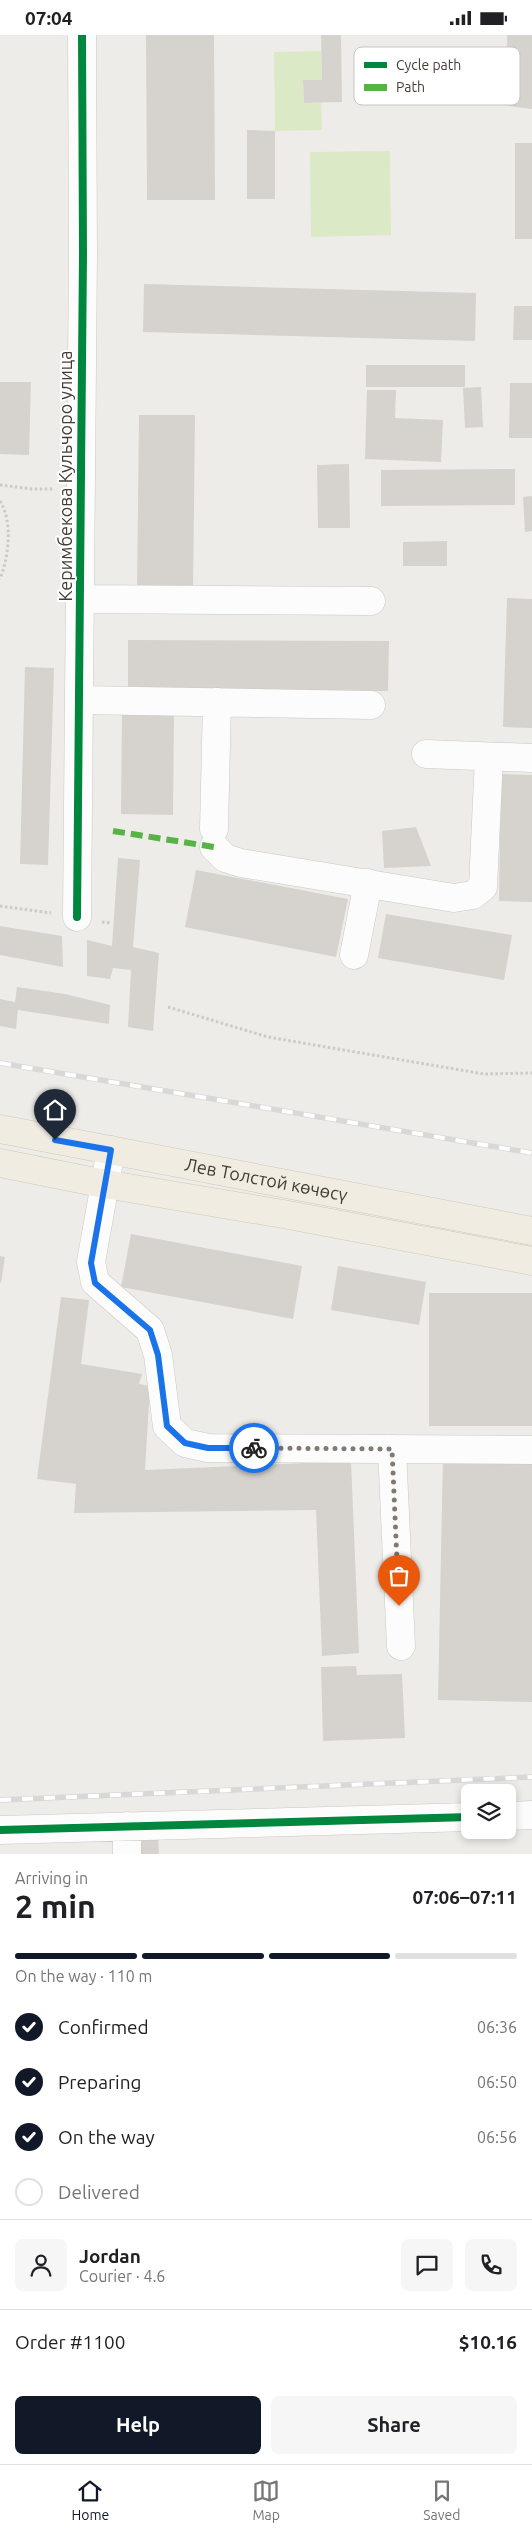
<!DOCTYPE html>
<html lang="en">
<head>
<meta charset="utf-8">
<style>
  :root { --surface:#fff; --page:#f6f6f6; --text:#202124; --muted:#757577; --line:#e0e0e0; --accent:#111827 }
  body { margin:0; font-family:Ubuntu,sans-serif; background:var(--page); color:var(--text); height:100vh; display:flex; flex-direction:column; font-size:19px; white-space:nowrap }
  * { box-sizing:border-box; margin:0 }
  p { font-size:16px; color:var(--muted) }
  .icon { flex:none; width:28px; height:28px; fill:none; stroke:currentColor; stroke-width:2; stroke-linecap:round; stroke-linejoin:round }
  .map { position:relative; height:1819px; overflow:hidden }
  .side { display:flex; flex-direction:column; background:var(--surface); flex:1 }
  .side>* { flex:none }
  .controls { position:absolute; left:461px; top:1749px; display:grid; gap:10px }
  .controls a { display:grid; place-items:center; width:55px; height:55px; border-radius:8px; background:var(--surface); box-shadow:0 2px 8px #0003; font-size:25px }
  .pin { position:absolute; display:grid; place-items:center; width:42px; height:42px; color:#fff; margin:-51px -21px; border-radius:50% 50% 50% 0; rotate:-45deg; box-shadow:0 0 5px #0007 }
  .pin .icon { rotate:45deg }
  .courier { position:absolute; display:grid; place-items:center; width:50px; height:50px; margin:-25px; border:4px solid #1a73e8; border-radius:50%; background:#fff; color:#222; box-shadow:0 1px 6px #0007 }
  .head em { font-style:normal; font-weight:700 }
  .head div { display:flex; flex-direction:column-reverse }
  .head { display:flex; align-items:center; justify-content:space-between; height:85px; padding:0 15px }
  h1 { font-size:32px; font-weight:700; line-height:38px }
  .bar { display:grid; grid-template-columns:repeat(4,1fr); gap:8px 5px; align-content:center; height:60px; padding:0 15px }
  .bar i { height:6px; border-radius:4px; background:var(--line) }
  .bar .active { background:var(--accent) }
  .bar p { grid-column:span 4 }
  .line { display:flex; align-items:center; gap:12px; padding:0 15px; border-top:1px solid var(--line) }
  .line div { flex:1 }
  .round { display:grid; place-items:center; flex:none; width:52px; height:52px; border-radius:8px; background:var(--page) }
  ol { padding:0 15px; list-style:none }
  li { display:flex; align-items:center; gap:15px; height:55px }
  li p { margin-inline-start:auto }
  li .icon { padding:5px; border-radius:50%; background:var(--accent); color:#fff; stroke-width:4 }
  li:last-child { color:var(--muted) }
  li i { width:28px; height:28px; border:2px solid var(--line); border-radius:50% }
  .cta { display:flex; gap:10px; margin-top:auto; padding:10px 15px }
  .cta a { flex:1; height:58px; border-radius:8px; background:var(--accent); color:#fff; font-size:20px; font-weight:700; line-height:58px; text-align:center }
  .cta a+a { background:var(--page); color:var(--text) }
  .status { display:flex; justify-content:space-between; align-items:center; height:35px; padding:0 25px; background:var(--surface); direction:ltr }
  .status svg { height:14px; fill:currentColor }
  .dock { display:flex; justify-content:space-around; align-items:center; height:70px; border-top:1px solid var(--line); background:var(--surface); font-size:14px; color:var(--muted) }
  .dock a { display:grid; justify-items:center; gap:2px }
  .dock .active { color:var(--accent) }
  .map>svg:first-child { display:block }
</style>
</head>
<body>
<div class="status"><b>07:04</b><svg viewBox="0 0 49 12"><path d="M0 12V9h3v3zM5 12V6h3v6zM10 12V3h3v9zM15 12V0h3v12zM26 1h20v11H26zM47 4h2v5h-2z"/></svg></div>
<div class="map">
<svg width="532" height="1819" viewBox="0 0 532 1819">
  <rect width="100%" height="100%" fill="#eeece8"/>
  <!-- green -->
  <path fill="#dce9c7" d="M321,16L322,45H303L304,68H321L322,95L275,96L274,17Z
    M390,116L391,200L311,202L310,117Z"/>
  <!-- building -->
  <path fill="#d6d3ce" d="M146,0H214L215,165H147Z
    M321,0H341L342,67L304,68L303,45H322Z
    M507,0H532V74L508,71Z
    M247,95L275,96V164H247Z
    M515,108H532V204H515Z
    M144,249L476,258L475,306L143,297Z
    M514,271H532V305H513Z
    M366,330H465V352H366Z
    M0,347H31L29,420L0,419Z
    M510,348H532V403H509Z
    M481,352L483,392L465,393L463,353Z
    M367,355H396L395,383L443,385L441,427L365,424Z
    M139,380H195L193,556H137Z
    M349,429L350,493H318L317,430Z
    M515,434V470L381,471V435Z
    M532,461V496L525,497L523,462Z
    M447,506V531H403V507Z
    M507,563L532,564V693L503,692Z
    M128,605L389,606L388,656L128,655Z
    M25,632L54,633L48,830L20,829Z
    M122,677L174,678L173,780L121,779Z
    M501,739L532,740V867L499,866Z
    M416,792L431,831L384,833L382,796Z
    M118,823L140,825L133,912L159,918L153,996L128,992L131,935L113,933L110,944L87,941V905L112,911Z
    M196,835L348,864L336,922L185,892Z
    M386,879L512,900L504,945L378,923Z
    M0,891L62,901L63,932L0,920Z
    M17,952L65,959L110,970L109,989L18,975L16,994L0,991V964L15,967Z
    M131,1199L302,1231L293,1284L121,1252Z
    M0,1221L5,1222L1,1248L0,1247Z
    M338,1231L426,1247L419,1290L331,1275Z
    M429,1258H532V1391H429Z
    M61,1262L89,1265L81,1329L142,1339L139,1349L150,1351L145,1435L351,1426L359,1618L322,1621L316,1475L74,1478L76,1449L37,1444Z
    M443,1421L532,1422V1667L438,1665Z
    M356,1631L357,1640L402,1639L405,1703L323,1706L321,1632Z
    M158,1800L159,1819H139L138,1801Z"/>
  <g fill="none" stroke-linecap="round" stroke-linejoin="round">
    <defs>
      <path id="minor" d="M80,564L371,566
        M79,665L371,670
        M426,719L532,723
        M214,794L217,667
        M214,812L225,823L241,828L454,863L473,860L483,852L489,722
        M77,882L83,219L82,0
        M354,920L368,848
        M111,1115L91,1227L95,1247L150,1295L158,1320L167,1391L185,1408L208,1413L532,1415
        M392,1414L401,1611
        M508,1781L532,1780
        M127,1791V1819
        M0,1795L470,1782"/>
      <g id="major">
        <path id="s1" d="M0,1094L532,1196"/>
        <path d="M0,1128L105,1149L283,1179L532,1226"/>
      </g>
    </defs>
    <!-- minor casing -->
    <use href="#minor" stroke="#cbc8c3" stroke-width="29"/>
    <!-- major casing -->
    <use href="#major" stroke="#d0c7b5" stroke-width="29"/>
    <!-- path -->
    <path stroke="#cdcac6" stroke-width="3" stroke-dasharray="2.5 2.5" stroke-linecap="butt" d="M0,450L32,454H54
      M0,466C13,487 9,521 0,544
      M0,871L51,878
      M102,887L111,888
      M168,972L268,1002L484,1039L532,1038"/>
    <!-- minor -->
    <use href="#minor" stroke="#fcfcfc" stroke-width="28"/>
    <!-- major -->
    <use href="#major" stroke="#f1ece2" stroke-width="28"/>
    <defs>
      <path id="rail" d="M0,1028L532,1118
        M0,1765L532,1742"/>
    </defs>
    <!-- rail casing -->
    <use href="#rail" stroke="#d8d8d7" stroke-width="5.5"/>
    <!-- rail -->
    <use href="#rail" stroke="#fff" stroke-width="4" stroke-dasharray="11" stroke-linecap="butt"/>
    <!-- quiet -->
    <path stroke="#57b346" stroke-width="6" stroke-dasharray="12 6" stroke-linecap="butt" d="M113,796L214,812"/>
    <defs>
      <path id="cycleway" d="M77,882L83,219L82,0
        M0,1795L470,1782"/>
    </defs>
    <!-- cycleway casing -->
    <use href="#cycleway" stroke="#fff" stroke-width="11"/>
    <!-- cycleway -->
    <use href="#cycleway" stroke="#00873e" stroke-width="8"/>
  </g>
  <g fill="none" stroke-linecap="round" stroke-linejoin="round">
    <!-- done -->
    <path stroke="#807a73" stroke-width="5" stroke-dasharray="0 9" d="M254,1413L392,1414L399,1571"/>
    <!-- route -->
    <path stroke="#1a73e8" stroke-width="6" d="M55,1105L111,1115L91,1228L95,1248L150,1295L158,1320L167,1391L185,1408L208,1413H254"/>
  </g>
  <g text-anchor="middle" stroke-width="4" stroke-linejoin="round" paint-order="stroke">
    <!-- street labels -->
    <g font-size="18" fill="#443d34" stroke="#fff">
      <text transform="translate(66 441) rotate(-90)" y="6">Керимбекова Кульчоро улица</text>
      <text dy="6" stroke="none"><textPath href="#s1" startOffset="271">Лев Толстой көчөсү</textPath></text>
    </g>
  </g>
  <!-- legend -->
  <rect x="354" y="12" width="166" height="58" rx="8" fill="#fff" stroke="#c7c5c2" stroke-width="1"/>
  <rect x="364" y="27" width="23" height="6" fill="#00873e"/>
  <rect x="364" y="49" width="23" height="7" fill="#57b346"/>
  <g font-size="14" fill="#443d34">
    <text x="396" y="35">Cycle path</text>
    <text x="396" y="57">Path</text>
  </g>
</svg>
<div class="controls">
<a><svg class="icon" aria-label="layers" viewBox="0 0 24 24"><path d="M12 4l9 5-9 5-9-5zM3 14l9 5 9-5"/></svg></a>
</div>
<div class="pin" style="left:399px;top:1571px;background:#ea580c"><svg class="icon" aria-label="bag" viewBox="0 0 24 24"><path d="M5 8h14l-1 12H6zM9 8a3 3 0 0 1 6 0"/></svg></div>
<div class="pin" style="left:55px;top:1105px;background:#1f2937"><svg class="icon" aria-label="home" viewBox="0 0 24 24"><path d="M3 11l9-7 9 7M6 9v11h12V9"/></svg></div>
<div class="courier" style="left:254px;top:1413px"><svg class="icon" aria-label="bike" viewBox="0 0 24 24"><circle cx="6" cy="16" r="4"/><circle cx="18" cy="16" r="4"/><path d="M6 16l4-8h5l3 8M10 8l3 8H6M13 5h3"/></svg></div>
</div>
<section class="side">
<div class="head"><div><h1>2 min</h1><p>Arriving in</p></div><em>07:06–07:11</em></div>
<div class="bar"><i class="active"></i><i class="active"></i><i class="active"></i><i></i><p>On the way · 110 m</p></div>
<ol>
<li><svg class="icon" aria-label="check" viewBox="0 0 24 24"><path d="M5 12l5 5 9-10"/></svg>Confirmed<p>06:36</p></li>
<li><svg class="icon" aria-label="check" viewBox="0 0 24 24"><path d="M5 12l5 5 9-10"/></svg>Preparing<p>06:50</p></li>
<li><svg class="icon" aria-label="check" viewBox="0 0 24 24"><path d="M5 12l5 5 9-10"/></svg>On the way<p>06:56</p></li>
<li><i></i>Delivered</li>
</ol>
<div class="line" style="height:90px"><a class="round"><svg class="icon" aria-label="person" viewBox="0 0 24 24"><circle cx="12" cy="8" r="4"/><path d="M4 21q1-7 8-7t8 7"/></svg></a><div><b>Jordan</b><p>Courier · 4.6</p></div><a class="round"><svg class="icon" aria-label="chat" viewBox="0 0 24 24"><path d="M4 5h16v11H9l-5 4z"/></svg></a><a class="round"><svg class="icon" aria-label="phone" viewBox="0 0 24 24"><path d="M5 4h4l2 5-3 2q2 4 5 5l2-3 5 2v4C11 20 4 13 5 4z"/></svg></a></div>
<div class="line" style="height:65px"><div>Order #1100</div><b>$10.16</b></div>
<div class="cta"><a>Help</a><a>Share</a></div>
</section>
<nav class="dock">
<a class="active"><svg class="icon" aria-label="home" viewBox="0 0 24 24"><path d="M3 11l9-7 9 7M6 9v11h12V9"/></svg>Home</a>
<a><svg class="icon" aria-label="map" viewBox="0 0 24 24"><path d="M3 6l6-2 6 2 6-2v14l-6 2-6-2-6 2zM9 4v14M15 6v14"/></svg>Map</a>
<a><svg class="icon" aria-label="saved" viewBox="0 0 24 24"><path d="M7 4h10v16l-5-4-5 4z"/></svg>Saved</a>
</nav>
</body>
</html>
